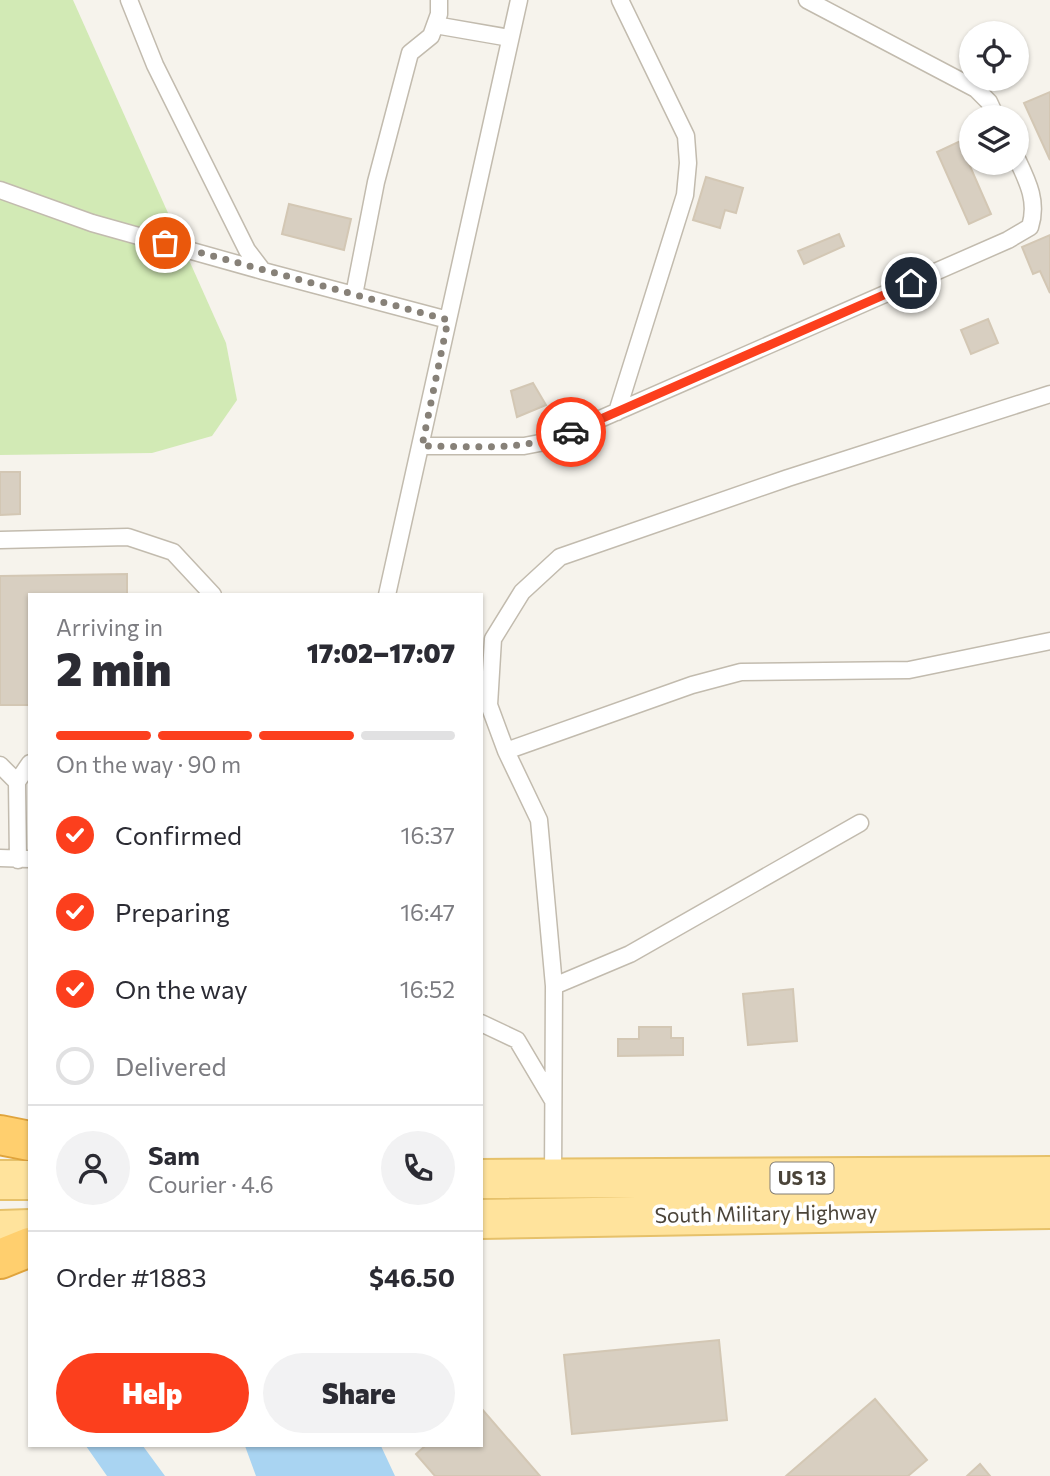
<!DOCTYPE html>
<html lang="en">
<head>
<meta charset="utf-8">
<style>
  :root { --surface:#fff; --page:#f2f2f3; --text:#2b2b33; --muted:#7c7c81; --line:#e1e1e2; --accent:#fc3f1d }
  body { margin:0; font-family:Commissioner,sans-serif; background:var(--page); color:var(--text); height:100vh; display:flex; flex-direction:column; font-size:26px; white-space:nowrap }
  * { box-sizing:border-box; margin:0 }
  p { font-size:23px; color:var(--muted) }
  .icon { flex:none; width:38px; height:38px; fill:none; stroke:currentColor; stroke-width:2; stroke-linecap:round; stroke-linejoin:round }
  .map { position:relative; flex:1; overflow:hidden }
  .sheet { position:absolute; left:28px; top:593px; width:455px; height:854px; display:flex; flex-direction:column; background:var(--surface); border-radius:0px; box-shadow:0 2px 5px #0004 }
  .sheet>* { flex:none }
  .fabs { position:absolute; left:959px; top:21px; display:grid; gap:14px }
  .fabs a { display:grid; place-items:center; width:70px; height:70px; border-radius:50%; background:var(--surface); box-shadow:0 2px 5px #0004; font-size:35px }
  .pin { position:absolute; display:grid; place-items:center; width:60px; height:60px; color:#fff; margin:-30px; border:4px solid #fff; border-radius:50%; box-shadow:0 2px 7px #0007 }
  .courier { position:absolute; display:grid; place-items:center; width:70px; height:70px; margin:-35px; border:5px solid #fc3f1d; border-radius:50%; background:#fff; color:#222; box-shadow:0 2px 9px #0007 }
  .overview em { font-style:normal; font-weight:800 }
  .overview div { display:flex; flex-direction:column-reverse }
  .overview { display:flex; align-items:center; justify-content:space-between; height:119px; padding:0 28px }
  h1 { font-size:46px; font-weight:800; line-height:52px }
  .bar { display:grid; grid-template-columns:repeat(4,1fr); gap:10px 7px; align-content:center; height:84px; padding:0 28px }
  .bar i { height:9px; border-radius:5px; background:var(--line) }
  .bar .active { background:var(--accent) }
  .bar p { grid-column:span 4 }
  .line { display:flex; align-items:center; gap:18px; padding:0 28px; border-top:2px solid var(--line) }
  .line div { flex:1 }
  .round { display:grid; place-items:center; flex:none; width:74px; height:74px; border-radius:37px; background:var(--page) }
  ol { padding:0 28px; list-style:none }
  li { display:flex; align-items:center; gap:21px; height:77px }
  li p { margin-inline-start:auto }
  li .icon { padding:7px; border-radius:50%; background:var(--accent); color:#fff; stroke-width:4 }
  li:last-child { color:var(--muted) }
  li i { width:38px; height:38px; border:4px solid var(--line); border-radius:50% }
  .primary-button { display:flex; gap:14px; margin-top:auto; padding:14px 28px }
  .primary-button a { flex:1; height:80px; border-radius:42px; background:var(--accent); color:#fff; font-size:28px; font-weight:800; line-height:80px; text-align:center }
  .primary-button a+a { background:var(--page); color:var(--text) }
  .map>svg:first-child { display:block }
</style>
</head>
<body>
<div class="map">
<svg width="1050" height="1476" viewBox="0 0 1050 1476">
  <rect width="100%" height="100%" fill="#f6f3ec"/>
  <!-- green -->
  <path fill="#d2eab5" d="M0,0H73L226,343L237,400L212,436L152,453L0,455Z"/>
  <!-- water -->
  <path fill="#a9d4f2" d="M86,1446H143L165,1476H107Z
    M245,1446H381L395,1476H256Z"/>
  <!-- building -->
  <path fill="#d8cfc1" stroke="#d3c7b4" stroke-width="2" d="M1050,92V160L1024,103Z
    M969,137L971,162L969,164L991,214L969,224L937,152Z
    M706,177L743,188L736,213L725,210L720,228L693,220Z
    M289,204L351,219L344,250L282,234Z
    M839,234L844,246L804,264L798,251Z
    M1050,235V293L1040,271L1033,274L1022,247Z
    M988,319L998,343L971,354L961,330Z
    M533,383L546,405L517,417L511,391Z
    M0,472H20V514L0,515Z
    M127,574V595H30V705H0V576Z
    M793,989L797,1041L748,1045L743,994Z
    M639,1027H671V1038H683V1055L618,1056V1039H639Z
    M719,1340L727,1420L572,1434L564,1355Z
    M875,1399L927,1460L908,1476H786Z
    M481,1408L540,1476H435L416,1454L425,1446H481Z
    M980,1464L990,1476H967Z"/>
  <g fill="none" stroke-linecap="round" stroke-linejoin="round">
    <defs>
      <path id="service" d="M129,0L155,65L247,250L263,271L448,320
        M807,0L976,89L989,102L996,117
        M435,25L510,38
        M0,190L92,223L263,271
        M354,295L376,182L410,53L431,36L439,14V0
        M617,412L685,195L688,163L686,136L620,0
        M422,446H524L550,441L1008,240L1030,227C1038,202 1028,182 1017,159
        M0,540L128,537L173,552L213,595
        M387,595L519,0
        M506,751L692,685L741,672L909,670L1050,641
        M0,765L17,782
        M0,858L30,859
        M18,860L17,782L30,763
        M554,986L630,954L860,823
        M481,1023L517,1040L552,1099
        M553,1179L554,986L539,820L506,751L489,705L493,639L522,592L560,557L788,478L1050,394"/>
      <path id="primary" d="M481,1179L1050,1176
        M0,1180H30
        M481,1219L1050,1209
        M0,1230L30,1229"/>
      <path id="motorway" d="M0,1135L30,1141
        M0,1259L30,1247"/>
    </defs>
    <!-- service casing -->
    <use href="#service" stroke="#c2bbae" stroke-width="19"/>
    <!-- primary casing -->
    <use href="#primary" stroke="#e6c16a" stroke-width="42"/>
    <!-- motorway casing -->
    <use href="#motorway" stroke="#e0a43c" stroke-width="42"/>
    <!-- service -->
    <use href="#service" stroke="#fff" stroke-width="16"/>
    <!-- primary -->
    <use href="#primary" stroke="#ffe39c" stroke-width="38"/>
    <!-- motorway -->
    <use href="#motorway" stroke="#ffcf6e" stroke-width="38"/>
  </g>
  <g fill="none" stroke-linecap="round" stroke-linejoin="round">
    <!-- done -->
    <path stroke="#878178" stroke-width="7" stroke-dasharray="0 12.6" d="M165,243L448,320L422,446C471,446 524,452 571,432"/>
    <!-- route -->
    <path stroke="#fc3f1d" stroke-width="9" d="M571,432L911,283"/>
  </g>
  <g text-anchor="middle" stroke-width="7" stroke-linejoin="round" paint-order="stroke">
    <!-- shield labels -->
    <rect fill="#fff" stroke="#817c74" stroke-width="2" x="770.5" y="1162.5" width="63" height="31" rx="5"/>
    <g font-size="19" font-weight="bold" fill="#4b4439">
      <text x="802" y="1185">US 13</text>
    </g>
    <!-- street labels -->
    <g font-size="21" fill="#4b4439" stroke="#fff">
      <text transform="translate(766 1214) rotate(-1)" y="7">South Military Highway</text>
    </g>
  </g>
</svg>
<div class="fabs">
<a><svg class="icon" aria-label="locate" viewBox="0 0 24 24"><circle cx="12" cy="12" r="6"/><path d="M12 2v4M12 18v4M2 12h4M18 12h4"/></svg></a>
<a><svg class="icon" aria-label="layers" viewBox="0 0 24 24"><path d="M12 4l9 5-9 5-9-5zM3 14l9 5 9-5"/></svg></a>
</div>
<div class="pin" style="left:165px;top:243px;background:#ea580c"><svg class="icon" aria-label="bag" viewBox="0 0 24 24"><path d="M5 8h14l-1 12H6zM9 8a3 3 0 0 1 6 0"/></svg></div>
<div class="pin" style="left:911px;top:283px;background:#1f2937"><svg class="icon" aria-label="home" viewBox="0 0 24 24"><path d="M3 11l9-7 9 7M6 9v11h12V9"/></svg></div>
<div class="courier" style="left:571px;top:432px"><svg class="icon" aria-label="car" viewBox="0 0 24 24"><path d="M5 17H2v-5l4-1 3-4h7l3 4 3 1v5h-3M9 17h6M6 11h13"/><circle cx="7" cy="17" r="2"/><circle cx="17" cy="17" r="2"/></svg></div>
<section class="sheet">
<div class="overview"><div><h1>2 min</h1><p>Arriving in</p></div><em>17:02–17:07</em></div>
<div class="bar"><i class="active"></i><i class="active"></i><i class="active"></i><i></i><p>On the way · 90 m</p></div>
<ol>
<li><svg class="icon" aria-label="check" viewBox="0 0 24 24"><path d="M5 12l5 5 9-10"/></svg>Confirmed<p>16:37</p></li>
<li><svg class="icon" aria-label="check" viewBox="0 0 24 24"><path d="M5 12l5 5 9-10"/></svg>Preparing<p>16:47</p></li>
<li><svg class="icon" aria-label="check" viewBox="0 0 24 24"><path d="M5 12l5 5 9-10"/></svg>On the way<p>16:52</p></li>
<li><i></i>Delivered</li>
</ol>
<div class="line" style="height:126px"><a class="round"><svg class="icon" aria-label="person" viewBox="0 0 24 24"><circle cx="12" cy="8" r="4"/><path d="M4 21q1-7 8-7t8 7"/></svg></a><div><b>Sam</b><p>Courier · 4.6</p></div><a class="round"><svg class="icon" aria-label="phone" viewBox="0 0 24 24"><path d="M5 4h4l2 5-3 2q2 4 5 5l2-3 5 2v4C11 20 4 13 5 4z"/></svg></a></div>
<div class="line" style="height:91px"><div>Order #1883</div><b>$46.50</b></div>
<div class="primary-button"><a>Help</a><a>Share</a></div>
</section>
</div>
</body>
</html>
